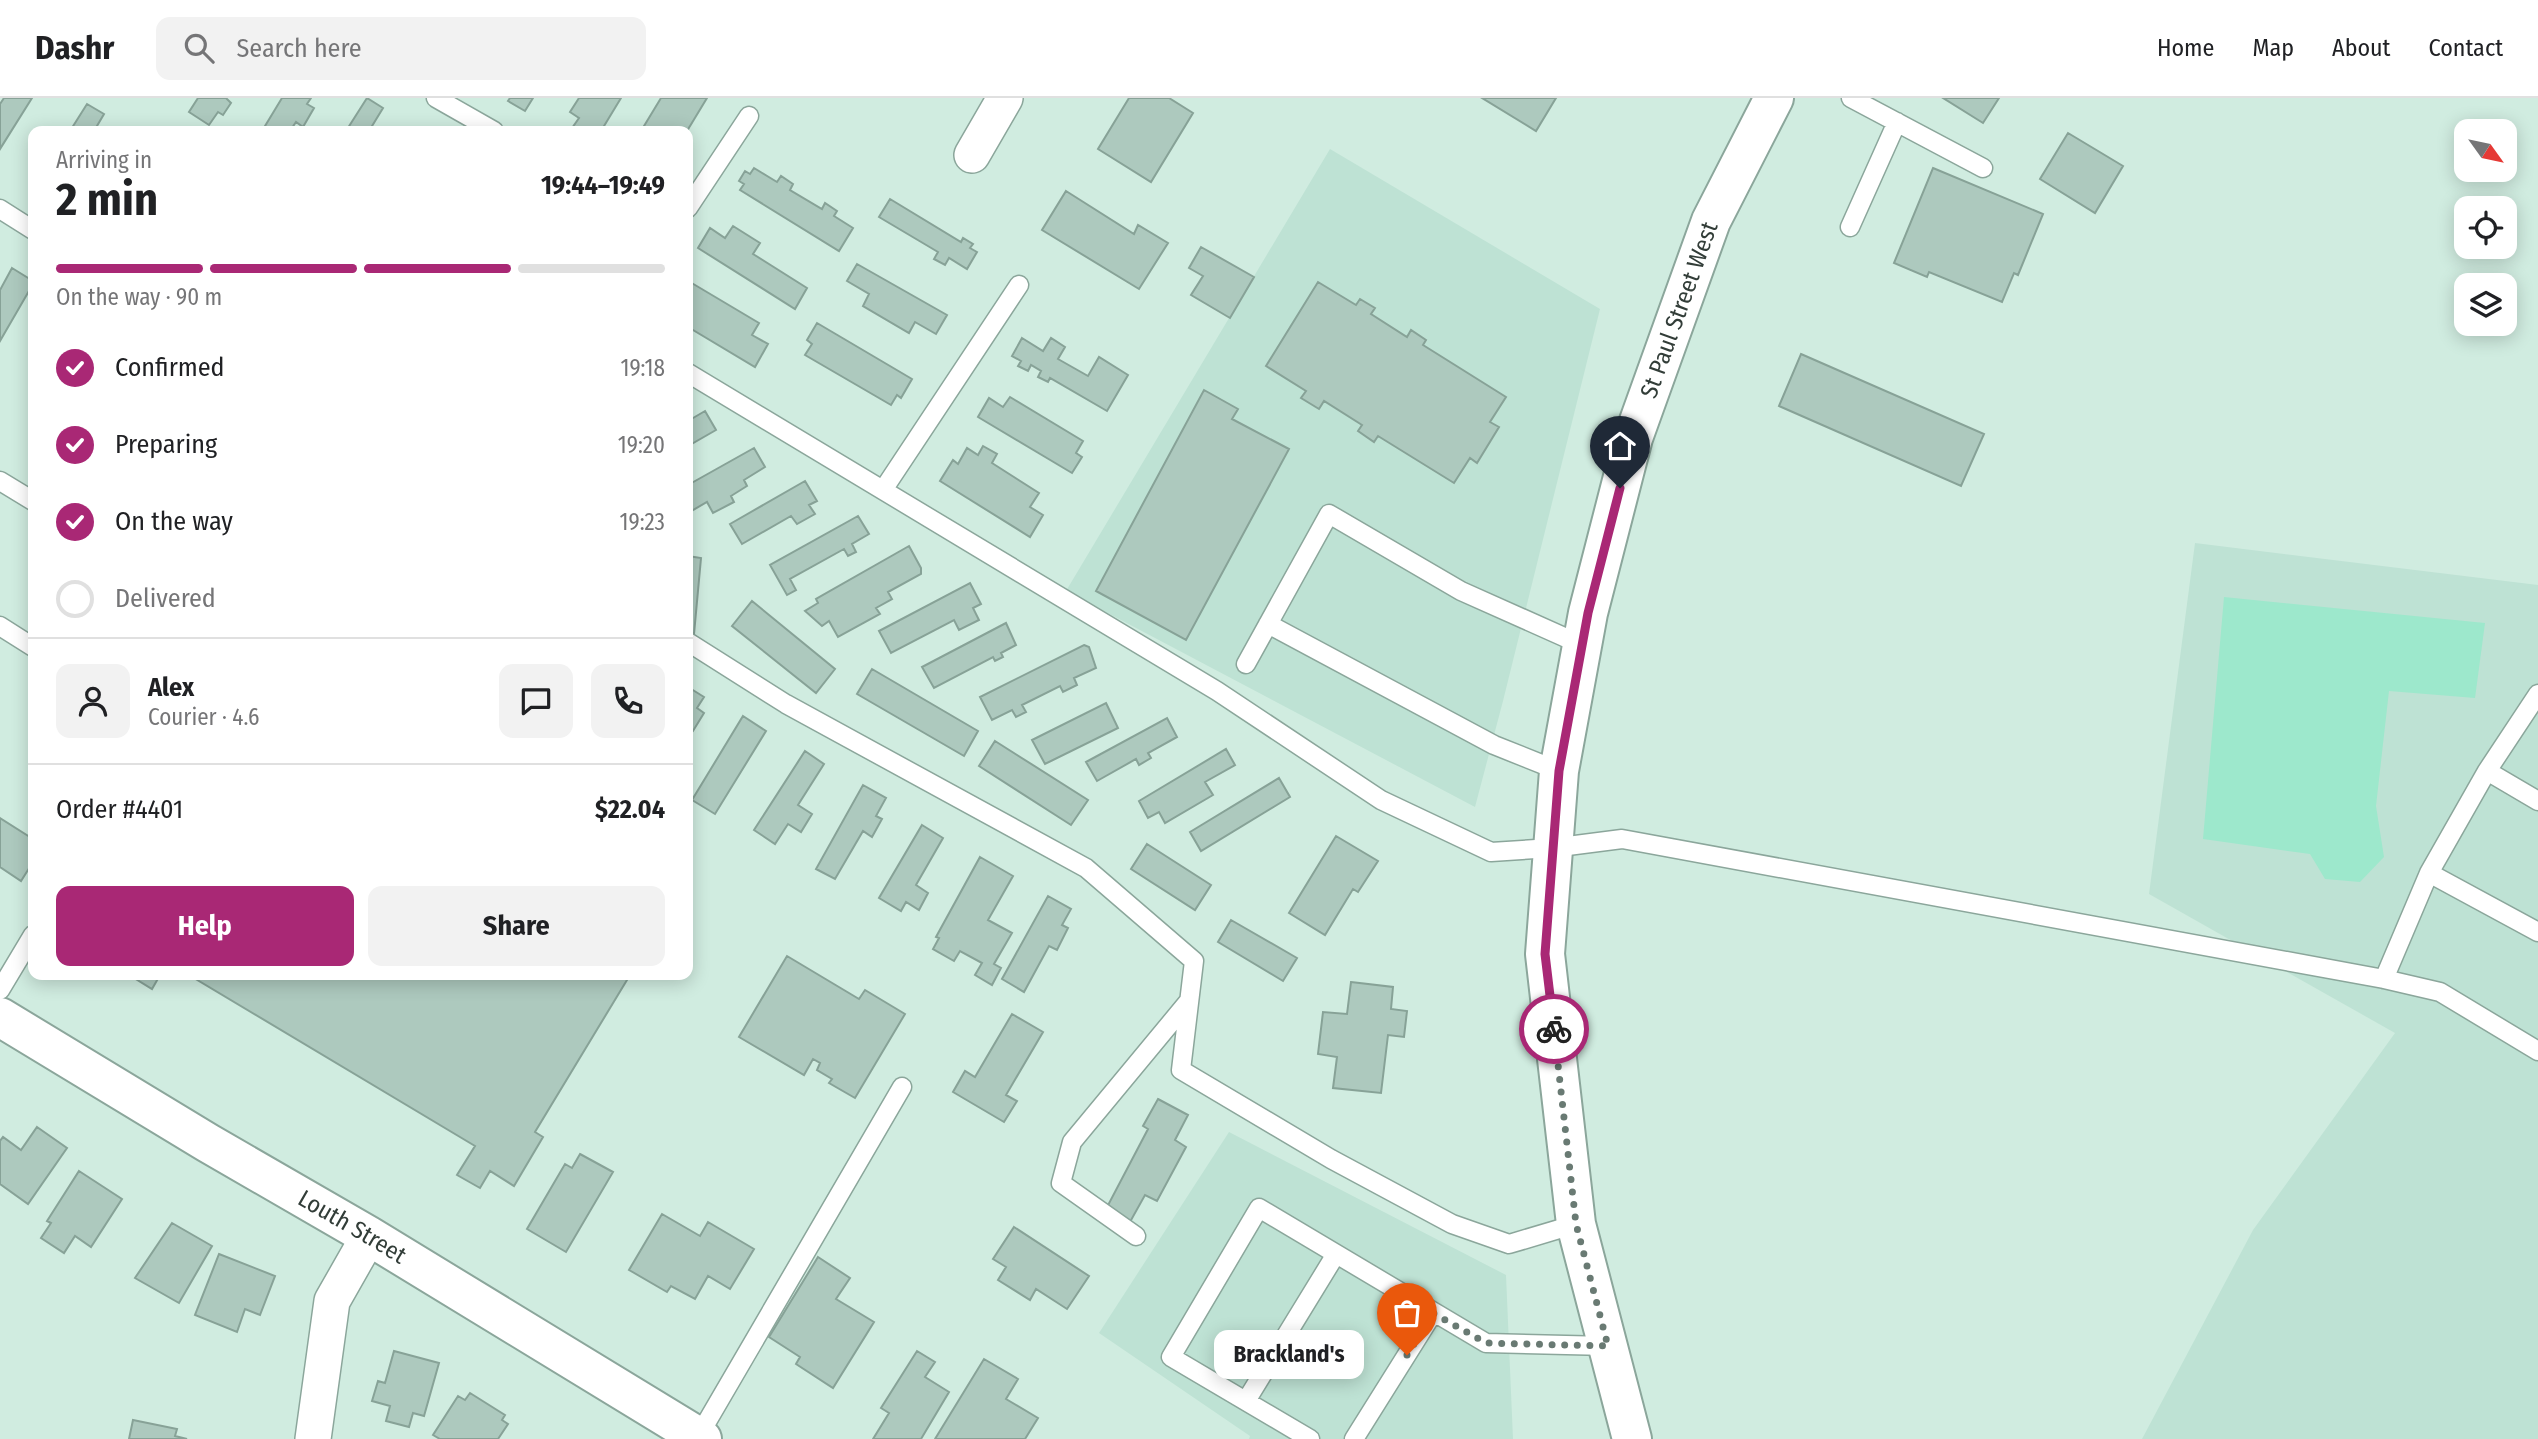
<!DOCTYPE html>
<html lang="en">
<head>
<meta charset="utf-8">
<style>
  :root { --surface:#fff; --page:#f2f2f2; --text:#202124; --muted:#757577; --line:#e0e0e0; --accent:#a92875 }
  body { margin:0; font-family:"Fira Sans Condensed",sans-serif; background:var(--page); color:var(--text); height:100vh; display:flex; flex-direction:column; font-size:26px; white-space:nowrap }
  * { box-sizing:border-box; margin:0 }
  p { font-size:23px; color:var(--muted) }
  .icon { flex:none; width:38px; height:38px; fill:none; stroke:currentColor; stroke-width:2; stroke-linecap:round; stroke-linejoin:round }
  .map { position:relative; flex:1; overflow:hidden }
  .details { position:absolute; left:28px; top:28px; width:665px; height:854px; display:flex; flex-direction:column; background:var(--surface); border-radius:14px; box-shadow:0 4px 18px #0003 }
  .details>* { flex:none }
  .needle { width:46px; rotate:123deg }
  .buttons { position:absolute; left:2454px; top:21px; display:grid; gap:14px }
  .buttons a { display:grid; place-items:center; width:63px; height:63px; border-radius:14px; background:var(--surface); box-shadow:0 4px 18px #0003; font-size:35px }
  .pin { position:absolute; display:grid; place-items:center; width:60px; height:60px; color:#fff; margin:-72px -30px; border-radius:50% 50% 50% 0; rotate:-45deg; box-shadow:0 0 7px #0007 }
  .pin .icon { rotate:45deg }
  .courier { position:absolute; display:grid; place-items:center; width:70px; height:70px; margin:-35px; border:5px solid #a92875; border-radius:50%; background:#fff; color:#222; box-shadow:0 2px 9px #0007 }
  .bubble { position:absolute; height:49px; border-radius:14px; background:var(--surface); box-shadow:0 4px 18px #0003; font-size:23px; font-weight:700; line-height:49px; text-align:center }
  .head em { font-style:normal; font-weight:700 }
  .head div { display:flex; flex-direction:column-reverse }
  .head { display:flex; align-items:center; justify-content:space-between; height:119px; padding:0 28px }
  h1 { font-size:46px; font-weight:700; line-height:52px }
  .bar { display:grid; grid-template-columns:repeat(4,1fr); gap:10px 7px; align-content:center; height:84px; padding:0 28px }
  .bar i { height:9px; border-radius:5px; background:var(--line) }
  .bar .active { background:var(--accent) }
  .bar p { grid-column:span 4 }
  .line { display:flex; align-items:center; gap:18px; padding:0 28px; border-top:2px solid var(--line) }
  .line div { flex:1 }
  .round { display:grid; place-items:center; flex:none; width:74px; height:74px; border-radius:14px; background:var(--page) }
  ol { padding:0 28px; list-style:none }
  li { display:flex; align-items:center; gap:21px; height:77px }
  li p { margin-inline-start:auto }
  li .icon { padding:7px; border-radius:50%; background:var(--accent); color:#fff; stroke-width:4 }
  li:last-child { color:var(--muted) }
  li i { width:38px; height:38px; border:4px solid var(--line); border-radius:50% }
  .primary-button { display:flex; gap:14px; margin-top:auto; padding:14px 28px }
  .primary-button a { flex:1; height:80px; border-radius:14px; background:var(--accent); color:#fff; font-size:28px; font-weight:700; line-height:80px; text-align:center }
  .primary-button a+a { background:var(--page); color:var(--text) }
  header { display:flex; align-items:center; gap:42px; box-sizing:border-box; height:98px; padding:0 35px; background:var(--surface); border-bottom:2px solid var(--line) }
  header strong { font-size:33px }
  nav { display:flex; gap:38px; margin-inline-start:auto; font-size:24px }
  .search { width:490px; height:63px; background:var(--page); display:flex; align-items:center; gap:18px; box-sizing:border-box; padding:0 24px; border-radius:14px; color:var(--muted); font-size:26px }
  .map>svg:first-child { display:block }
</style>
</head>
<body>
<header>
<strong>Dashr</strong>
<div class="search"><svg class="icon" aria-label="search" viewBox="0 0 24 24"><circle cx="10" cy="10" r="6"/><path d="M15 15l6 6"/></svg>Search here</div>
<nav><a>Home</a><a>Map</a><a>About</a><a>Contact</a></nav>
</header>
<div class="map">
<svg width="2538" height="1341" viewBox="0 0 2538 1341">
  <rect width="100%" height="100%" fill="#d0ece0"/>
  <!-- built -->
  <path fill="#bee2d4" d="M1330,51L1600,211L1503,603L1475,709L1066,493Z
    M2195,445L2538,487V1341H2142L2253,1132L2395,935L2149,796Z
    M1229,1034L1506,1177L1513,1341H1249L1250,1338L1099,1235Z"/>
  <!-- green -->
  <path fill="#9de8cc" d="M2224,499L2485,525L2475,600L2389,593L2376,708L2384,759L2360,784L2325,781L2310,756L2203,741Z"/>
  <!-- building -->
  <path fill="#adc9be" stroke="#87a297" stroke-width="2" d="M4,0H32L0,51V6Z
    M198,0H226L231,5L223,17L218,14L209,27L189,14Z
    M282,0H311L307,6L314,10L303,29L296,24L290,33H262Z
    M367,0L383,10L369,33H346Z
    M510,0H533L525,13L508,3Z
    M579,0H621L601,33H570L579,20L570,14Z
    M661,0H707L687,33H641Z
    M1129,0H1169L1193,15L1151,84L1098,51Z
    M1482,0H1556L1536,33Z
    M1943,0H1999L1983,25Z
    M87,6L104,16L94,33H70Z
    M2068,35L2123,68L2095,115L2040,81Z
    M754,70L777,84L781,78L793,86L790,92L822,111L825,105L837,113L834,118L853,130L839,153L740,92L744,86L739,83L745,73L750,76Z
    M1933,70L2043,116L2018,177L2014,175L2002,204L1929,174L1927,179L1894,165Z
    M1066,93L1134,136L1138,127L1168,145L1139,191L1042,132Z
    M890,101L961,144L963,140L973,146L970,150L977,154L967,171L949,160L945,167L934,161L938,154L879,119Z
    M733,128L760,145L753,156L807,190L795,211L698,150L710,130L725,140Z
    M1201,149L1254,179L1230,220L1191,197L1203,178L1189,170Z
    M857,166L947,217L936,236L915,224L909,235L863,208L869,196L847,183Z
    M12,170L33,183V186L0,243V192Z
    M690,184L759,225L752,237L768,246L755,269L688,229V188Z
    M1318,184L1356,207L1360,201L1375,210L1371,216L1407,239L1411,232L1426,242L1423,247L1506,299L1490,324L1499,329L1477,365L1470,360L1454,385L1378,338L1374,344L1358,333L1362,327L1324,303L1319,311L1301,300L1306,293L1266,268Z
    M817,225L912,281L901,300L897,297L891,307L805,257L812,246L807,242Z
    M1022,240L1043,253L1051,240L1065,249L1058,261L1088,278L1099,259L1128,277L1107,313L1050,280L1048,284L1038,279L1041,273L1031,267L1028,273L1018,268L1021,263L1012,258Z
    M1801,256L1984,336L1961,388L1779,308Z
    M1204,292L1238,311L1232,321L1289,351L1186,542L1096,493Z
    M1010,299L1083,343L1076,355L1082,359L1072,375L978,319L989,300L1003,309Z
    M705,313L716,332L688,348V323Z
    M983,348L997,356L992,365L1039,395L1030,409L1043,417L1030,439L940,383L953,362L958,366L967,350L978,357Z
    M754,350L765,369L744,382L747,388L731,398L734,404L713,415L707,404L688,415V387Z
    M805,383L817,403L809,407L815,416L797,426L791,418L742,446L730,426Z
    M858,418L869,436L852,446L856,454L848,458L844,451L790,481L796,492L787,497L770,467Z
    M909,448L921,470V476L888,494L892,501L876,510L880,516L838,539L829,523L822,528L805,513L818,505L816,501Z
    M688,458L701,460L694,536L688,535Z
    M970,485L981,506L973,510L979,522L959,532L954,522L891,555L879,533Z
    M752,503L835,571L816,595L732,528Z
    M1006,525L1016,547L1001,555L1003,559L995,563L993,559L934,590L922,569Z
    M1084,547L1089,549L1096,570L1074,580L1077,587L1063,594L1060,588L1022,607L1026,614L1016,619L1012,612L992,622L980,599Z
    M872,571L978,633L964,658L857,596Z
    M688,589L704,599L697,610L704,615L693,633L688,630Z
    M1106,605L1118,630L1045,666L1032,642Z
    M743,618L766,633L715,716L692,702Z
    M1167,620L1177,639L1148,655L1151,660L1139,667L1136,661L1097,683L1086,664Z
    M995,643L1088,702L1071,727L979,668Z
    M1226,651L1235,667L1205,684L1213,697L1165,725L1159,714L1148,720L1139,703Z
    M805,653L824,666L798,707L812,716L801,734L788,726L775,746L754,732Z
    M1279,680L1290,699L1201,753L1190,734Z
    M863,687L886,700L876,718L882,721L872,739L863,733L835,781L816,771Z
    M0,720L33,741V764L21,783L0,769Z
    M922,727L943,740L916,787L928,795L919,812L906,804L901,813L879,800Z
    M1336,738L1378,763L1358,794L1353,791L1325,837L1289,815Z
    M1147,746L1211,787L1195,812L1131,771Z
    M980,759L1013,778L988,822L1012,835L994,866L1001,870L992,887L975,877L982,865L960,853L954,863L933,851L939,840L936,839Z
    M1048,798L1071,811L1062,827L1068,830L1057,852L1049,848L1024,894L1002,881Z
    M1231,822L1297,860L1283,883L1218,844Z
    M787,858L859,901L865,892L905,916L855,1000L829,985L832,981L817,972L820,965L813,961L804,977L739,939Z
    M132,877H160L152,891L131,878Z
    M189,877H630L535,1034L543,1039L514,1088L490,1073L480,1090L457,1077L475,1048Z
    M1351,884L1393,889L1391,911L1407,913L1404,939L1388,937L1381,995L1333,990L1337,959L1318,956L1323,914L1347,916Z
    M1012,916L1043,934L1006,997L1017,1003L1004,1024L953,994L965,973L975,979Z
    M1158,1001L1188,1017L1175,1042L1186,1049L1157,1103L1145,1097L1130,1124L1106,1111L1148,1031L1143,1028Z
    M37,1029L67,1050L28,1106L0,1086V1043L3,1039L21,1052Z
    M580,1056L613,1074L566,1154L527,1131L565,1066L572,1070Z
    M79,1073L122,1101L91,1149L75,1138L64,1155L41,1140L51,1125L47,1123Z
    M662,1116L700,1138L708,1124L754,1151L730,1191L708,1178L695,1201L671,1188L667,1194L629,1172Z
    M172,1125L212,1148L179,1205L135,1180Z
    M1014,1129L1089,1178L1067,1211L1036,1191L1030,1202L998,1182L1006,1169L993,1161Z
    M219,1156L275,1178L260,1217L245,1211L237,1234L195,1217Z
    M818,1159L850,1180L836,1201L874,1224L833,1290L796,1266L800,1259L769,1239Z
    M394,1253L439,1265L424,1318L413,1315L409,1329L386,1323L390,1308L372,1303L378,1283L385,1285Z
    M917,1253L935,1264L925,1279L949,1294L921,1341H873L889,1315L881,1310Z
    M984,1261L1018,1281L1006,1301L1038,1320L1025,1341H935Z
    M470,1295L505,1317L502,1322L508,1326L498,1341H440L433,1337L458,1298L465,1302Z
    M133,1322L177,1331L175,1338L187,1341H129Z"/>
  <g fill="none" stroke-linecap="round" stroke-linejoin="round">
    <defs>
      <path id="service" d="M436,0L494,33
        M1851,0L1983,70
        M688,110L749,18
        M0,111L33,132
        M1850,129L1897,24
        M688,275L1217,593L1381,702L1491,754L1552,750L1622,741L2384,881L2440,894L2538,953
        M0,383L33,403
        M883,392L1019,187
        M1268,526L1494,647L1559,673
        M0,528L33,549
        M688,544L786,606L1086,770L1194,863L1181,972L1331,1061L1452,1126L1509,1146L1576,1126
        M1246,566L1329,416L1461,493L1582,547
        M2487,673L2538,703
        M2429,775L2538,834
        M2384,881L2429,775L2487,673L2538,596
        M0,892L33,837
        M1136,1138L1061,1085L1072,1044L1188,904
        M1246,1303L1336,1156
        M698,1339L902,989
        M1310,1341L1171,1259L1259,1110L1486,1245L1608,1248
        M1354,1341L1433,1215"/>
      <path id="minor" d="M972,57L1005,0
        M313,1341L332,1203L369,1138"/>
      <g id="secondary">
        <path id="s1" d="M0,919L208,1045L369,1138L702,1341"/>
        <path id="s2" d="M1632,1341L1576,1126L1545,856L1559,673L1588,515L1633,340L1711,123L1774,0"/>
      </g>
    </defs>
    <!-- service casing -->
    <use href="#service" stroke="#8ba69b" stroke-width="21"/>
    <!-- minor casing -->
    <use href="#minor" stroke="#8ba69b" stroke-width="38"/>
    <!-- secondary casing -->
    <use href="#secondary" stroke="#8ba69b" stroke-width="42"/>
    <!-- service -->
    <use href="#service" stroke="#fff" stroke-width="18"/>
    <!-- minor -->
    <use href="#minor" stroke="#fff" stroke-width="35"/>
    <!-- secondary -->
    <use href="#secondary" stroke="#fff" stroke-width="38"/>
  </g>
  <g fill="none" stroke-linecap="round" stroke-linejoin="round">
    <!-- done -->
    <path stroke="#697a73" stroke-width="7" stroke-dasharray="0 12.6" d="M1407,1257L1433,1215L1486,1245L1608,1248L1576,1126L1554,931"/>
    <!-- route -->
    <path stroke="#a92875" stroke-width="9" d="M1554,931L1545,856L1559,673L1588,515L1620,390"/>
  </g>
  <g text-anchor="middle" stroke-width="6" stroke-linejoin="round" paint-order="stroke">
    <!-- street labels -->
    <g font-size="24" fill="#323d38" stroke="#fff">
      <text dy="8" stroke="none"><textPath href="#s2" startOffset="1155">St Paul Street West</textPath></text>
      <text dy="8" stroke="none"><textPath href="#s1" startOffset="410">Louth Street</textPath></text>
    </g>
  </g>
</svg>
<div class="buttons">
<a><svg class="needle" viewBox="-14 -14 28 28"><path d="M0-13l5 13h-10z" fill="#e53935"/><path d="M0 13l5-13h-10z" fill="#757577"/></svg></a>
<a><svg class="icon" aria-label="locate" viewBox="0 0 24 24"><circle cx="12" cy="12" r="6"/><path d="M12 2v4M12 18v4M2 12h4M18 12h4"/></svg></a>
<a><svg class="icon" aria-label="layers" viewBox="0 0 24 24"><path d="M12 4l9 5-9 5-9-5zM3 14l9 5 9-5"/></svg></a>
</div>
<div class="pin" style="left:1407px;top:1257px;background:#ea580c"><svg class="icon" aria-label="bag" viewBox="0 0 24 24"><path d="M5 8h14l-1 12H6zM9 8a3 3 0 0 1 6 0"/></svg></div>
<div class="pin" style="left:1620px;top:390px;background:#1f2937"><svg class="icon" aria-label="home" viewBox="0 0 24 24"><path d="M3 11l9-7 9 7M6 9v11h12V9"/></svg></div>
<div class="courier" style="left:1554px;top:931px"><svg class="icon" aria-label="bike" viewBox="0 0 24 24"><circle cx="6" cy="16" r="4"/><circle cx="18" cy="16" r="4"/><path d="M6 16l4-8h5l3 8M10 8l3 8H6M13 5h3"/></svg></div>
<div class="bubble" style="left:1214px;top:1232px;width:150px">Brackland's</div>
<section class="details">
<div class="head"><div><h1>2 min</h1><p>Arriving in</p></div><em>19:44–19:49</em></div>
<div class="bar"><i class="active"></i><i class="active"></i><i class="active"></i><i></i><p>On the way · 90 m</p></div>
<ol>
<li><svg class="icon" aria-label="check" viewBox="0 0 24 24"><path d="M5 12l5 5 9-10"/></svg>Confirmed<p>19:18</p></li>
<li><svg class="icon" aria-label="check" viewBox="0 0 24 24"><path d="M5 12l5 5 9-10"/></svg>Preparing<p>19:20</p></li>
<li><svg class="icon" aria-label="check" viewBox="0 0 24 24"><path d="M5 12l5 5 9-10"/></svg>On the way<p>19:23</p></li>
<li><i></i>Delivered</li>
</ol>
<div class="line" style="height:126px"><a class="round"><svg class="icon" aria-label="person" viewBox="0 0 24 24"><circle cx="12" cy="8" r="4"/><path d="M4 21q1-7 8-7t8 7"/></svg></a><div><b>Alex</b><p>Courier · 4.6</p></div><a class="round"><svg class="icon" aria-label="chat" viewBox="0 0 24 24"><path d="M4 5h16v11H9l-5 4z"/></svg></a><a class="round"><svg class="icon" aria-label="phone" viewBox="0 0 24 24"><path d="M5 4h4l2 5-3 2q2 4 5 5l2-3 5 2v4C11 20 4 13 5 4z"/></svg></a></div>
<div class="line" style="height:91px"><div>Order #4401</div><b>$22.04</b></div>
<div class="primary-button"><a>Help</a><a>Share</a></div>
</section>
</div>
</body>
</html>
